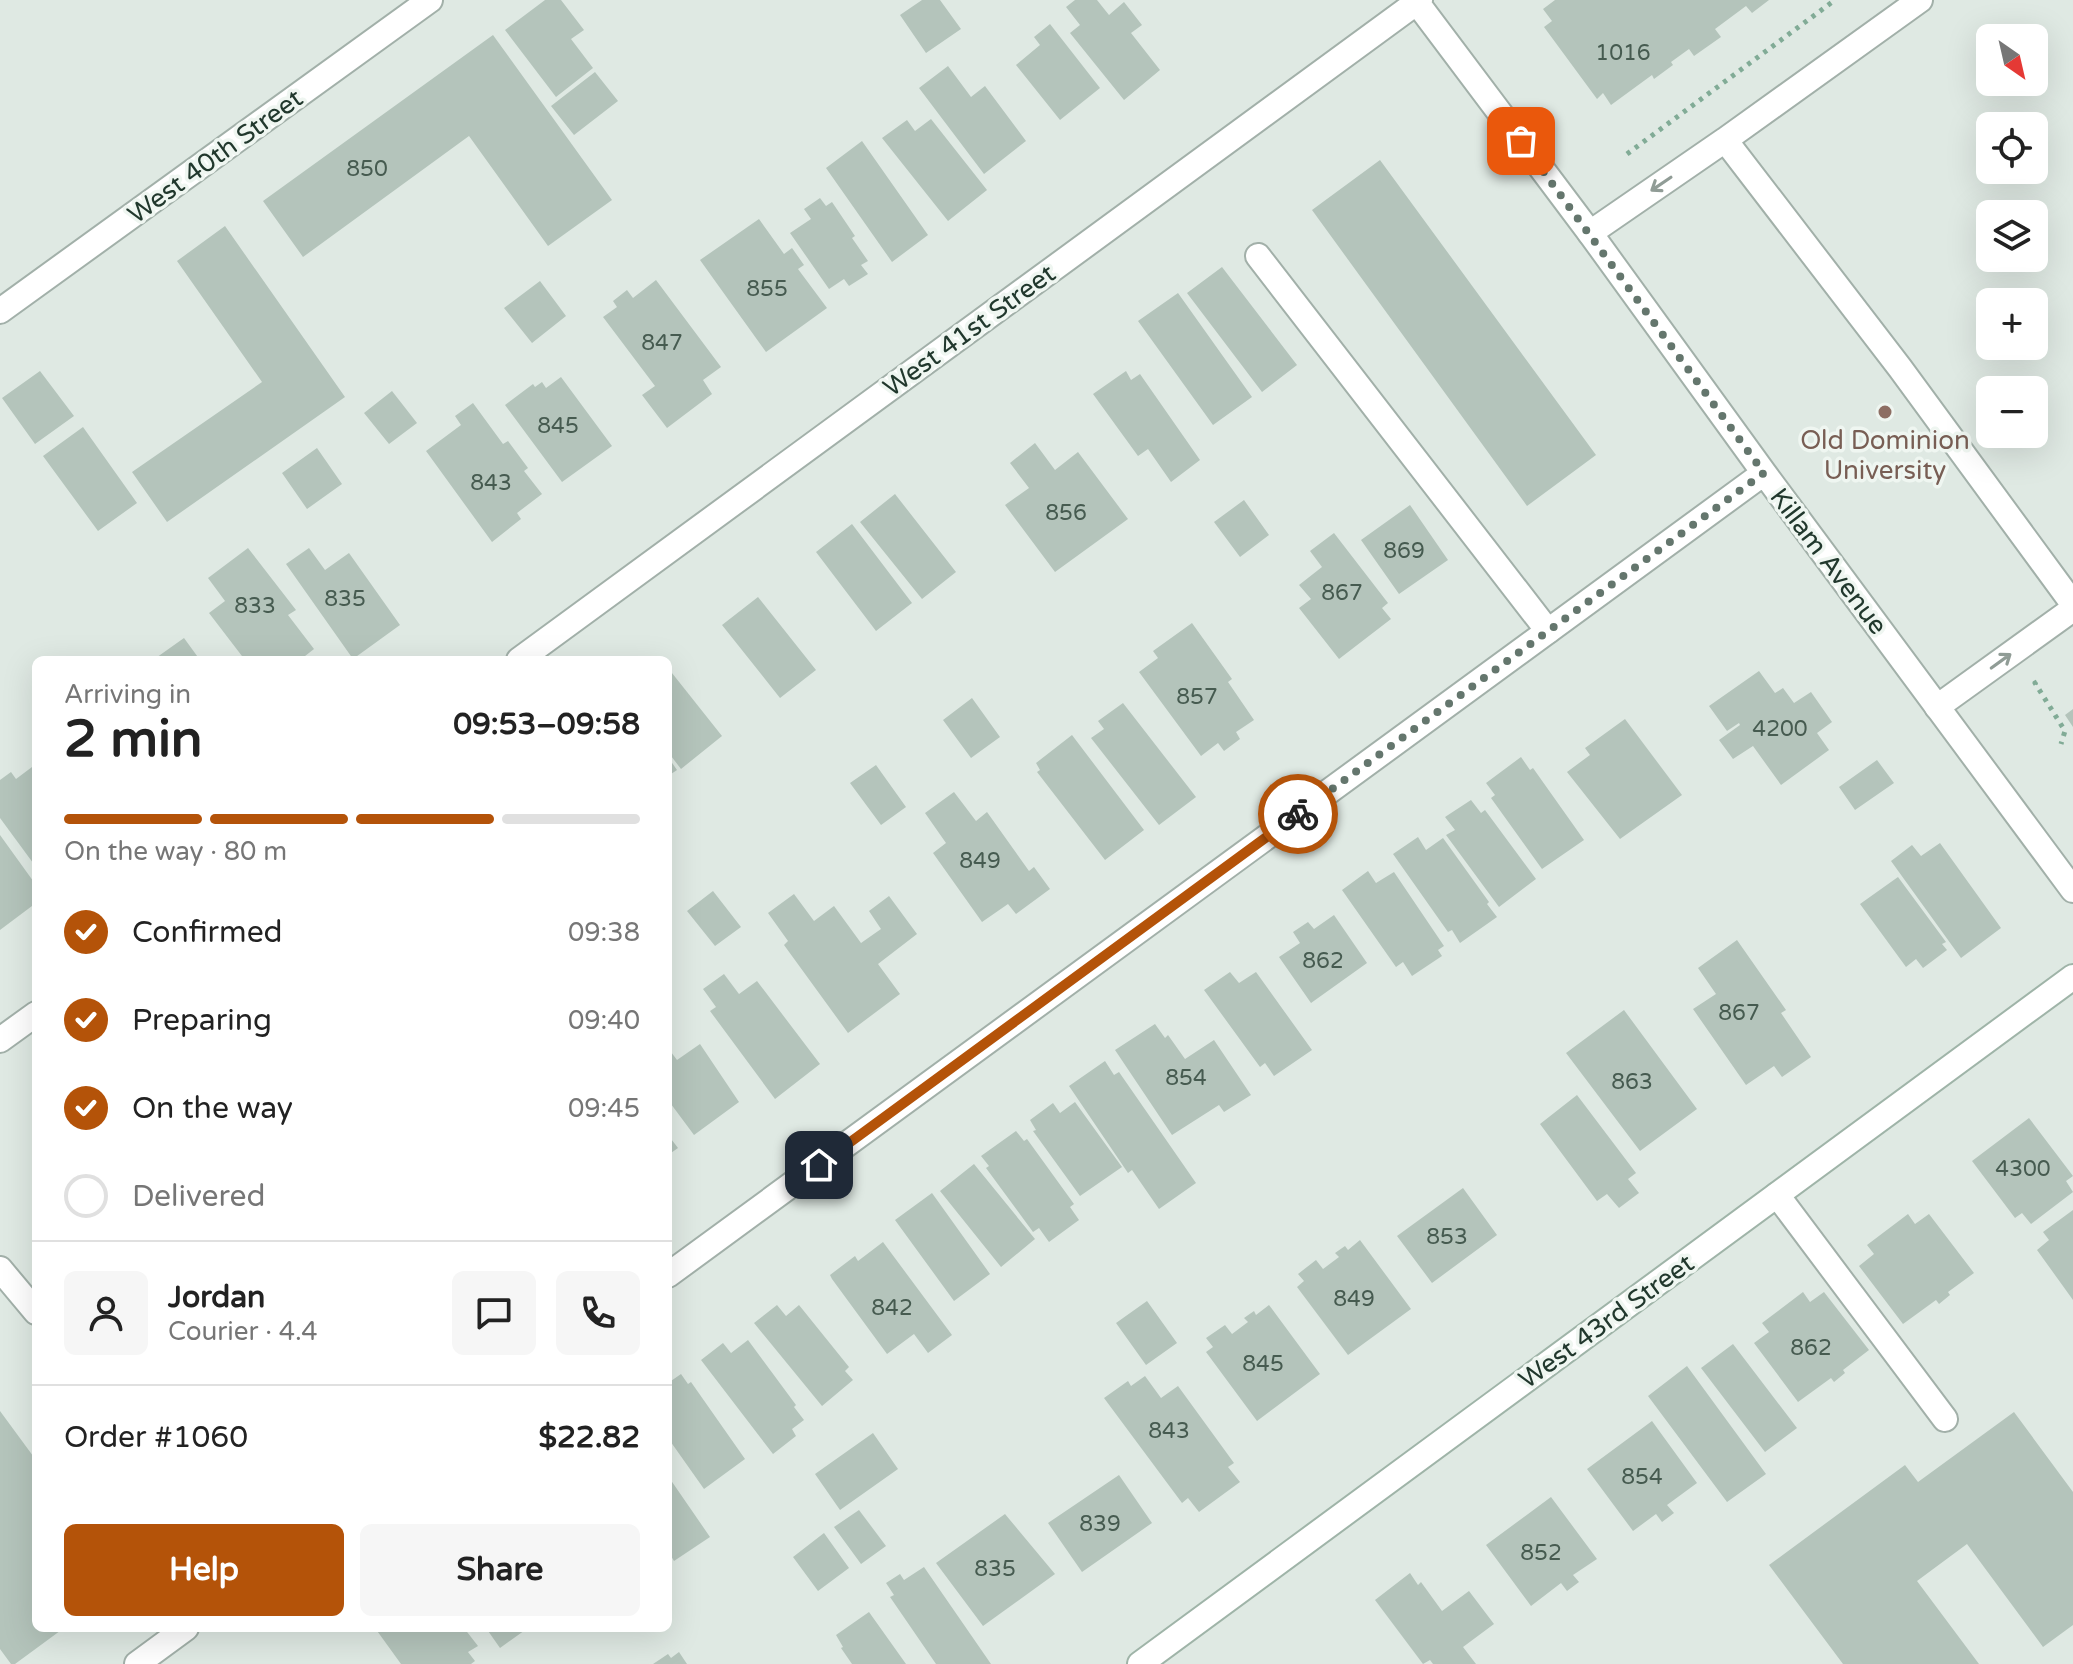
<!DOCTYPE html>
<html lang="en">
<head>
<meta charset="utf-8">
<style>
  :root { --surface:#fff; --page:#f6f6f6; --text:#222; --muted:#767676; --line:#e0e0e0; --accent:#b45309 }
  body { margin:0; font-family:"Varela Round",sans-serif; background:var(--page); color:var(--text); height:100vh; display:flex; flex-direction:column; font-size:30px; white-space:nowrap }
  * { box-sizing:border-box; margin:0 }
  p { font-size:26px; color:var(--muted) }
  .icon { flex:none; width:44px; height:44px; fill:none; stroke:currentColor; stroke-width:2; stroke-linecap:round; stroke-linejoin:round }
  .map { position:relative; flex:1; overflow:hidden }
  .panel { position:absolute; left:32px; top:656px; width:640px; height:976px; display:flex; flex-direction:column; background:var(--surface); border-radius:12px; box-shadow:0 8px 32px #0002 }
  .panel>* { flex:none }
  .needle { width:52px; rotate:146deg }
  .fabs { position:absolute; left:1976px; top:24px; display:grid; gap:16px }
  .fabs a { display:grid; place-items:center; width:72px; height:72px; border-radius:12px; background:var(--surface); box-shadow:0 8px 32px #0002; font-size:40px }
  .pin { position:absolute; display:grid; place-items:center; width:68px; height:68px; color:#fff; margin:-34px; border-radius:16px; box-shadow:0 4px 12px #0006 }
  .courier { position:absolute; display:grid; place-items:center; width:80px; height:80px; margin:-40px; border:6px solid #b45309; border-radius:50%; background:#fff; color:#222; box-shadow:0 2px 10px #0007 }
  .headline em { font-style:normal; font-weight:700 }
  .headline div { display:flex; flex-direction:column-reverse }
  .headline { display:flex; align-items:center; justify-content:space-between; height:136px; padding:0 32px }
  h1 { font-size:52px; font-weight:700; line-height:60px }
  .bar { display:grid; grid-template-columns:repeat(4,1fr); gap:12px 8px; align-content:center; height:96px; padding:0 32px }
  .bar i { height:10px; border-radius:6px; background:var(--line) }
  .bar .on { background:var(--accent) }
  .bar p { grid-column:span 4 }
  .line { display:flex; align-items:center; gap:20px; padding:0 32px; border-top:2px solid var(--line) }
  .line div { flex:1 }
  .round { display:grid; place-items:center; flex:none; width:84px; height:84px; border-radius:12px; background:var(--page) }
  ol { padding:0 32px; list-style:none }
  li { display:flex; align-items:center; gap:24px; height:88px }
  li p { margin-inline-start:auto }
  li .icon { padding:8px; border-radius:50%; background:var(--accent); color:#fff; stroke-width:4 }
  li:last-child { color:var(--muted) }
  li i { width:44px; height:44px; border:4px solid var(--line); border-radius:50% }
  .cta { display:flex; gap:16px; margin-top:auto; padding:16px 32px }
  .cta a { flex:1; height:92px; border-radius:12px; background:var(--accent); color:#fff; font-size:32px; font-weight:700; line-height:92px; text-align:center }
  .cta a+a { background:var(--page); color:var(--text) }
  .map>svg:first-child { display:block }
</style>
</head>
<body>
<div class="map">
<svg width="2073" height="1664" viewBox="0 0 2073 1664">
  <rect width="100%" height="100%" fill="#dfe9e3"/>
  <!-- building -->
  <path fill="#b4c4bb" d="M545,0H561L584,30L571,39L593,68L556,97L505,30Z
    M922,0H940L961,29L926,53L900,15Z
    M1075,0H1097L1109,15L1124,2L1142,25L1131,33L1160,70L1124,100L1070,33L1080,25L1066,7Z
    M1555,0H1769L1752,13L1746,6L1715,29L1721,37L1694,56L1689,49L1671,62L1673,65L1654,79L1652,75L1611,105L1603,93L1597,99L1544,27L1552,21L1543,9Z
    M1050,24L1100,88L1060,120L1016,65L1040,45L1034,37Z
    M493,35L612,200L548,246L469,136L303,257L263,201Z
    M948,66L971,97L985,86L1026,141L984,174L919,88Z
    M595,72L618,101L574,135L551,106Z
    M931,119L987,190L948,221L882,138L907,120L915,131Z
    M862,141L928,235L892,262L826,168Z
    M1380,160L1596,455L1527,506L1312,210Z
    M820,198L826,206L832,202L855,236L852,238L868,261L861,265L868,274L849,286L844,279L829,289L790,233L811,219L804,209Z
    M759,219L784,254L792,248L804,265L798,269L827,308L766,352L700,260Z
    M225,226L345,397L167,522L132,472L262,382L177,261Z
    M1222,267L1297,365L1262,392L1187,293Z
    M656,280L721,367L703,380L712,394L667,428L642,395L655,386L603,317L617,307L613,301L627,290L633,298Z
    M540,281L566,316L532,343L504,308Z
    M1178,293L1252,397L1213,425L1138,321Z
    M40,371L74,416L35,444L2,398Z
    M1126,371L1131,380L1140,374L1200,460L1171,482L1148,449L1138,456L1093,394Z
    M561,377L612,446L562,482L505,405L533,384L535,387L542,382L546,388Z
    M392,391L417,423L389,444L364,413Z
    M473,403L503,444L508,441L528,468L524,471L542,494L517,513L521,519L492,542L426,451L461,425L455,416Z
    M83,427L137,503L98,531L43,456Z
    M1035,443L1055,470L1078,452L1128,519L1055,572L1005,505L1029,488L1010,463Z
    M317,448L342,484L307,509L282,473Z
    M895,494L956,572L922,599L860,522Z
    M1244,500L1269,535L1240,557L1214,522Z
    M1410,505L1448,560L1399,594L1361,540Z
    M852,524L912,603L876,631L816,552Z
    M1334,533L1388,603L1382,608L1391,619L1339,659L1299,608L1311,599L1299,585L1322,567L1310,551Z
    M248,548L296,610L288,615L314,649L300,660H245L209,613L225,601L208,578Z
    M309,548L325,570L349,553L400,625L353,659L286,564Z
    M758,597L816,670L780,698L722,625Z
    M1192,623L1232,679L1228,682L1254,720L1236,732L1240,739L1224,751L1218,743L1201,756L1139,672L1158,658L1153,651Z
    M184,638L200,660H153Z
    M668,668L722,736L681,769L668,752Z
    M1759,671L1775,693L1783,688L1794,703L1811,692L1832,722L1817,733L1829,750L1781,785L1753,746L1733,759L1719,740L1740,725L1739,723L1727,731L1709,706Z
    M972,698L1000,737L971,758L943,720Z
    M1123,703L1196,797L1159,825L1091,738L1104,729L1098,721Z
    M2073,709V727L2065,715Z
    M1625,719L1682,795L1620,839L1567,772L1590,755L1585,748Z
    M1072,735L1144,830L1105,860L1037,772L1040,770L1036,763Z
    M668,757L677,770L668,776Z
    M1521,757L1530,770L1533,768L1584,840L1542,869L1491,798L1495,795L1486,783Z
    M1877,760L1894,783L1855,810L1839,787Z
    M36,764V867L0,818V780L11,772L16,779Z
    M876,765L906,807L881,825L850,783Z
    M954,792L976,821L987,812L1029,871L1034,867L1050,889L1016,914L1008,904L982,922L933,853L946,843L925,813Z
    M1471,800L1481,813L1485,810L1536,879L1499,907L1446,835L1455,830L1445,817Z
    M0,835L36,885V903L0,930Z
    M1418,837L1426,850L1443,838L1489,902L1487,904L1497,917L1460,943L1452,930L1448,932L1393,854Z
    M1940,843L2001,928L1961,958L1891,861L1912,845L1921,856Z
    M1368,871L1376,883L1394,872L1444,946L1438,950L1442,956L1412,976L1403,962L1396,967L1342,890Z
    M1898,877L1946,942L1942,944L1947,950L1923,968L1916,959L1906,967L1860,904Z
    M713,891L741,927L715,946L687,911Z
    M794,894L814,921L834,906L861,943L881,929L869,911L889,896L917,934L878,964L900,994L848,1033L784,945L788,941L768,913Z
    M1334,915L1367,963L1311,1003L1279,957L1300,943L1293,932L1308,922L1314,929Z
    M1737,940L1786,1010L1781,1013L1811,1057L1782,1077L1774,1066L1746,1085L1693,1009L1716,994L1698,968Z
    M1230,972L1239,983L1256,972L1312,1050L1274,1076L1265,1063L1260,1067L1204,990Z
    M724,974L739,994L757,981L820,1064L775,1099L710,1011L716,1007L703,989Z
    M1624,1010L1697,1109L1640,1151L1566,1053Z
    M1155,1024L1165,1038L1168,1035L1185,1059L1214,1040L1251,1095L1224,1112L1219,1105L1172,1135L1115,1050Z
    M700,1044L739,1102L694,1135L668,1100V1055L671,1052L677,1060Z
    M1105,1061L1114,1075L1119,1072L1196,1183L1159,1209L1132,1170L1128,1173L1069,1086Z
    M1577,1095L1636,1173L1628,1179L1639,1193L1619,1208L1607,1194L1597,1201L1540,1124Z
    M1075,1102L1122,1167L1080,1196L1033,1131L1036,1130L1030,1120L1053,1103L1060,1113Z
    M2029,1118L2073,1176L2066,1181L2073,1192L2031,1224L2022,1213L2015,1218L1972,1161Z
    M1016,1131L1024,1141L1027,1139L1074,1204L1070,1207L1079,1220L1049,1242L1039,1228L1033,1232L986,1168L989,1166L981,1156Z
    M668,1135L678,1148L668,1155Z
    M974,1164L1035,1239L1001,1267L940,1191Z
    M1463,1188L1497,1235L1432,1283L1397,1236Z
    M932,1193L990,1274L954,1301L895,1220Z
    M2073,1210V1300L2037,1250L2049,1240L2043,1232Z
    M1908,1214L1915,1224L1929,1214L1974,1273L1948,1292L1950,1295L1939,1304L1936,1300L1903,1324L1859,1266L1874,1254L1867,1245Z
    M1360,1240L1411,1309L1348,1355L1297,1287L1304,1281L1298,1274L1316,1260L1323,1269L1339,1257L1335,1253L1345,1246L1348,1250Z
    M883,1242L952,1335L928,1353L914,1334L887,1354L832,1279L830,1275L855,1256L858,1261Z
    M1803,1292L1810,1302L1824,1292L1869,1350L1843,1370L1845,1373L1834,1382L1831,1378L1798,1402L1754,1343L1769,1332L1762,1323Z
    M1147,1301L1177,1343L1146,1365L1116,1323Z
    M777,1305L786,1316L799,1305L849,1367L845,1371L853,1380L822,1406L754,1323Z
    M1269,1305L1320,1374L1257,1421L1206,1352L1213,1347L1206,1338L1225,1325L1232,1334L1248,1322L1244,1318L1254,1311L1256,1315Z
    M748,1340L796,1405L794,1407L804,1420L792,1429L796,1436L773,1454L701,1360L723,1343L731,1353Z
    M1733,1344L1797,1428L1765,1452L1701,1368Z
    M1687,1366L1766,1474L1727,1502L1648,1396Z
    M681,1374L688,1384L691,1382L745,1459L704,1489L668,1438V1383Z
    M1145,1376L1161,1398L1178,1386L1234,1463L1228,1467L1240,1482L1199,1512L1188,1498L1182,1503L1104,1398L1128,1381L1131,1386Z
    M0,1411L36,1460V1628H64L15,1664H11L0,1649Z
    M2014,1412L2073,1492V1625L2043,1647L1967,1544L1917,1581L1979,1664H1843L1769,1565L1905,1465L1918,1482Z
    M1652,1421L1697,1483L1667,1505L1674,1513L1662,1522L1656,1514L1633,1531L1587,1469Z
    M873,1433L898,1469L840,1510L815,1474Z
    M1119,1475L1152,1523L1082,1572L1048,1523Z
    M668,1476L710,1537L674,1561L668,1551Z
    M1551,1497L1597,1559L1573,1575L1579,1582L1567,1591L1561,1583L1531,1606L1486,1545Z
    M859,1510L886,1546L861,1564L834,1527Z
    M1005,1514L1055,1574L983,1626L936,1563Z
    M824,1533L849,1568L818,1591L793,1557Z
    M924,1567L991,1664H936L890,1597L894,1595L886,1583L900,1574L904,1580Z
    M1410,1573L1418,1585L1421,1582L1442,1611L1469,1591L1494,1624L1463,1647L1476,1664H1433L1430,1660L1423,1664L1375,1600Z
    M869,1612L906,1664H852L841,1648L843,1647L836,1635Z
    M375,1628H464L478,1646L468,1652L475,1661L471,1664H401Z
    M486,1628H528L500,1648Z
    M679,1652L687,1664H653L668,1654L671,1658Z"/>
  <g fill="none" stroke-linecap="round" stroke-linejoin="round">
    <defs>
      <path id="lane" d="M1920,0L1725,140L1900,368L2073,604
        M1590,233L1725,140
        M1258,256L1548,631
        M1937,707L2073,609
        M1777,1195L1945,1419
        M0,1269L36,1312"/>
      <path id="street" d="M1415,0L1590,233L1764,473L2073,890
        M0,311L430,0
        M519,660L1420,0
        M0,1040L36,1014
        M668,1275L1764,473
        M137,1664L186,1628"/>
      <path id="secondary" d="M1140,1664L2073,977"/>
    </defs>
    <!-- lane casing -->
    <use href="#lane" stroke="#a2b0a9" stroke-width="28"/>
    <!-- street casing -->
    <use href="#street" stroke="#a2b0a9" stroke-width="28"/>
    <!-- secondary casing -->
    <use href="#secondary" stroke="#9fb4a8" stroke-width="28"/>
    <!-- path -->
    <path stroke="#81ab96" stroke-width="5" stroke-dasharray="4 6" stroke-linecap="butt" d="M1627,154L1835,0
      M2037,682L2035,683L2065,731L2061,744"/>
    <!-- lane -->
    <use href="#lane" stroke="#fff" stroke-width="24"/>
    <!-- street -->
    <use href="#street" stroke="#fff" stroke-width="24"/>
    <!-- secondary -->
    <use href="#secondary" stroke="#fff" stroke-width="24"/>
  </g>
  <!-- one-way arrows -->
  <defs><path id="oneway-shaft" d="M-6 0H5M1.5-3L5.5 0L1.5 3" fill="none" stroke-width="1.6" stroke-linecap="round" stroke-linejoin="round" transform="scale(2)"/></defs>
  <g stroke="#909c96">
    <use href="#oneway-shaft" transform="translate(1661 184) rotate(146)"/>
    <use href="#oneway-shaft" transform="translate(2001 661) rotate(-36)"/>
  </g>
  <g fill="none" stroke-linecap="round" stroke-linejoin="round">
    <!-- done -->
    <path stroke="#64766d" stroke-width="8" stroke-dasharray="0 14.4" d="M1298,814L1764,473L1521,141"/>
    <!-- route -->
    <path stroke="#b45309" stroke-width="10" d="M819,1165L1298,814"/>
  </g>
  <!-- markers -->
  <circle fill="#8d6e63" stroke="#eff6f1" stroke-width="3" cx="1885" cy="412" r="8"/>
  <g text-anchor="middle" stroke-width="7" stroke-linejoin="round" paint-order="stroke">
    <!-- number labels -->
    <g font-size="22" fill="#465b50">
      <text x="1623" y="60">1016</text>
      <text x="367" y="176">850</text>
      <text x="767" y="296">855</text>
      <text x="662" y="350">847</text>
      <text x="558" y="433">845</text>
      <text x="491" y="490">843</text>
      <text x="1066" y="520">856</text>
      <text x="1404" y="558">869</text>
      <text x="1342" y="600">867</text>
      <text x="345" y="606">835</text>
      <text x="255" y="613">833</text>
      <text x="1197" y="704">857</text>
      <text x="1780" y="736">4200</text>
      <text x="980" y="868">849</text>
      <text x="1323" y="968">862</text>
      <text x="1739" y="1020">867</text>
      <text x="1186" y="1085">854</text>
      <text x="1632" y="1089">863</text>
      <text x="2023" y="1176">4300</text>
      <text x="1447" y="1244">853</text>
      <text x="1354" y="1306">849</text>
      <text x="892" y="1315">842</text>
      <text x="1811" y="1355">862</text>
      <text x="1263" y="1371">845</text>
      <text x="1169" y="1438">843</text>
      <text x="1642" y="1484">854</text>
      <text x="1100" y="1531">839</text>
      <text x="1541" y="1560">852</text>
      <text x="995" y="1576">835</text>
    </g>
    <!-- street labels -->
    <g font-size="26" fill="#21382d" stroke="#eff6f1">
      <text transform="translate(215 156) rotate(-36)" y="9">West 40th Street</text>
      <text transform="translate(969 330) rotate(-36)" y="9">West 41st Street</text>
      <text transform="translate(1829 561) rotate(53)" y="9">Killam Avenue</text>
      <text transform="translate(1606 1321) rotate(-36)" y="9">West 43rd Street</text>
    </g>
    <!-- education labels -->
    <g font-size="26" fill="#785e54" stroke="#eff6f1">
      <text x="1885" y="449">Old Dominion<tspan x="1885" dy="30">University</tspan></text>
    </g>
  </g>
</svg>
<div class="fabs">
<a><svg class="needle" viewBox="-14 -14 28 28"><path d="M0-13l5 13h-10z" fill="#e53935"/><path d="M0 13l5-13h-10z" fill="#767676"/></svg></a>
<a><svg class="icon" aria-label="locate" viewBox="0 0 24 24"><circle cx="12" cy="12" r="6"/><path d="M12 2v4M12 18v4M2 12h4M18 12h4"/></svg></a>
<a><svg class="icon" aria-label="layers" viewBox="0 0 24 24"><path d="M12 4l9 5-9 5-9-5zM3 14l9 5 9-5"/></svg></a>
<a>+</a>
<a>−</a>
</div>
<div class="pin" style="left:1521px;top:141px;background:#ea580c"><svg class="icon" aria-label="bag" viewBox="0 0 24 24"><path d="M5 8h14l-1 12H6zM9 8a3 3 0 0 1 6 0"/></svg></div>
<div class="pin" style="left:819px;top:1165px;background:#1f2937"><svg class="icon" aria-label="home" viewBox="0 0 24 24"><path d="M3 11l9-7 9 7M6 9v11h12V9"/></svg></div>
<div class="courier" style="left:1298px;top:814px"><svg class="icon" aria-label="bike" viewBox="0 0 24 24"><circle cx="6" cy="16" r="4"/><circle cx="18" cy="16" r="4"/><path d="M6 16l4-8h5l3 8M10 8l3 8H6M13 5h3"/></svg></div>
<section class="panel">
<div class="headline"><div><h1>2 min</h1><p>Arriving in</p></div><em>09:53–09:58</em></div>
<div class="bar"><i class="on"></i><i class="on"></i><i class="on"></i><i></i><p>On the way · 80 m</p></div>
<ol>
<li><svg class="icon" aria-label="check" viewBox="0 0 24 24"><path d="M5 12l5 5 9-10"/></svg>Confirmed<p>09:38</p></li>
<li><svg class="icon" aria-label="check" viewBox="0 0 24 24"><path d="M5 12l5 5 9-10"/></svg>Preparing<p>09:40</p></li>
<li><svg class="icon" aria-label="check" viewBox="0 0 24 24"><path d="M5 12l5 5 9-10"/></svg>On the way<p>09:45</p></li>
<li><i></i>Delivered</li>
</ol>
<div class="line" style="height:144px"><a class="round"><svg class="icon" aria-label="person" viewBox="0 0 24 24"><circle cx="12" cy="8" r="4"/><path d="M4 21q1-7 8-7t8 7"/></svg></a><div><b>Jordan</b><p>Courier · 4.4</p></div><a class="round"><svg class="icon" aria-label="chat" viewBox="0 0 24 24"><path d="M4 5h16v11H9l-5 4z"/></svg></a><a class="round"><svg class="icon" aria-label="phone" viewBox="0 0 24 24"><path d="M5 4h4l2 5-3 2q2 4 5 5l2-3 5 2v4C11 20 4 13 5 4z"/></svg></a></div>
<div class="line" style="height:104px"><div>Order #1060</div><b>$22.82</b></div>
<div class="cta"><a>Help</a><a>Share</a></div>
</section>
</div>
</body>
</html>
